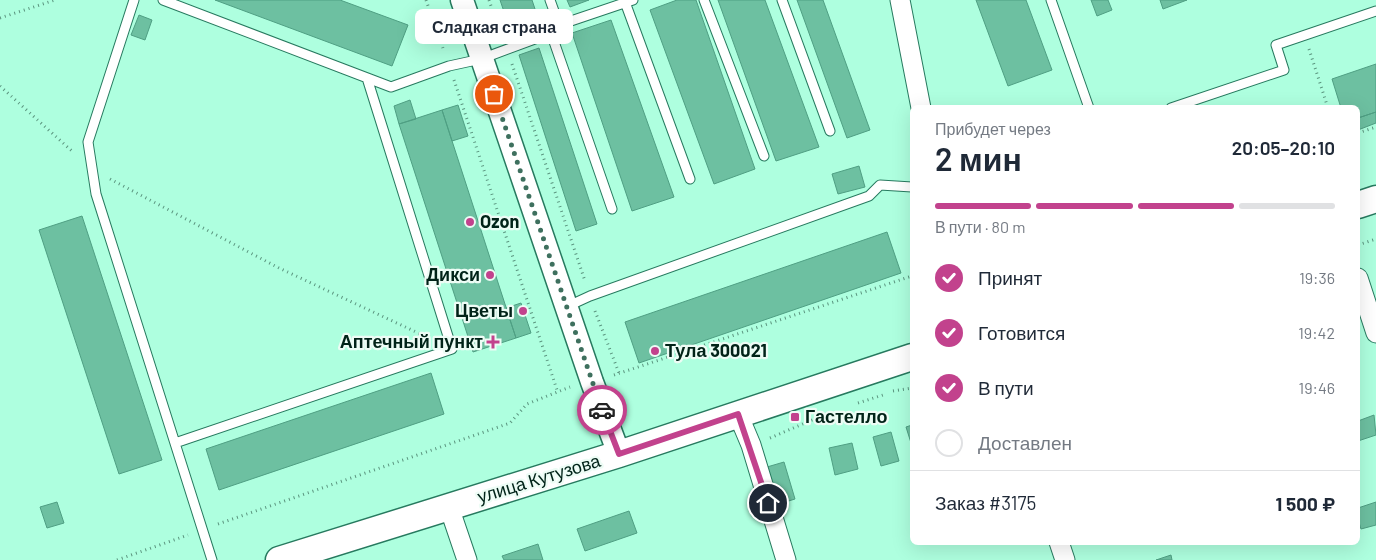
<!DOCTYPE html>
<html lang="ru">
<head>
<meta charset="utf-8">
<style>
  :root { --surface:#fff; --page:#f2f2f3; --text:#1f2937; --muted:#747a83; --line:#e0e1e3; --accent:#c2428d }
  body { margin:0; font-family:Barlow,sans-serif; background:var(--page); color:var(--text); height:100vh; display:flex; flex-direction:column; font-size:19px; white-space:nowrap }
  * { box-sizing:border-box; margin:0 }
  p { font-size:16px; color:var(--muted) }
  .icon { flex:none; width:28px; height:28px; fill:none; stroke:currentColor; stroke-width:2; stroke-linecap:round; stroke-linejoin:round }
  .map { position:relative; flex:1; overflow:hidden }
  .details { position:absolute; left:910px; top:105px; width:450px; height:440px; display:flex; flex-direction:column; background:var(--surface); border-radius:8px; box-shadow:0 5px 20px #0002 }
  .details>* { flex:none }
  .pin { position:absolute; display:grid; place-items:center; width:42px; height:42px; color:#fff; margin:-21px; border:2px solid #fff; border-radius:50%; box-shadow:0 1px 5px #0007 }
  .courier { position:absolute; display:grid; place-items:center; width:50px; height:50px; margin:-25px; border:4px solid #c2428d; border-radius:50%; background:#fff; color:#222; box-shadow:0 1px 6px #0007 }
  .bubble { position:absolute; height:35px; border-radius:8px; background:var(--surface); box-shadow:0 5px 20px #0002; font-size:16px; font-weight:600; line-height:35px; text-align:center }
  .overview em { font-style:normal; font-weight:600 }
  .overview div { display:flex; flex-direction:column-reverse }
  .overview { display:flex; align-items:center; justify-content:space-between; height:85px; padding:0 25px }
  h1 { font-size:32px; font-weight:600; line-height:38px }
  .bar { display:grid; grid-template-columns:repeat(4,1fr); gap:8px 5px; align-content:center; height:60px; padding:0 25px }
  .bar i { height:6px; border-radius:4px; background:var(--line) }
  .bar .active { background:var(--accent) }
  .bar p { grid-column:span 4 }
  .line { display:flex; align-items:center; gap:12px; padding:0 25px; border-top:1px solid var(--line) }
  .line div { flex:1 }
  ol { padding:0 25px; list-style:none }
  li { display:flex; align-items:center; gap:15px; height:55px }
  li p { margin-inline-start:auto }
  li .icon { padding:5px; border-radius:50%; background:var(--accent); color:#fff; stroke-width:4 }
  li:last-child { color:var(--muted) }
  li i { width:28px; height:28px; border:2px solid var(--line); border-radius:50% }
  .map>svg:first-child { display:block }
</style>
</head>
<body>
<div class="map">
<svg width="1376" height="560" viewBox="0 0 1376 560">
  <rect width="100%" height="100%" fill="#aeffdf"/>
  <!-- building -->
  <path fill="#6dc0a1" stroke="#4f9f83" d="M215,0H340L408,25L392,66Z
    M500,0H532L541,27L513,38Z
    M567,0H589L570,7Z
    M677,0H696L755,169L714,184L650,10Z
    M718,0H765L819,147L776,161Z
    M797,0H823L870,130L847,138Z
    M976,0H1026L1052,70L1008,86Z
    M1091,0H1108L1112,10L1097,16Z
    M1160,0H1187L1163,9Z
    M139,15L152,20L145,40L131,35Z
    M611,20L674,197L632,211L572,33Z
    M539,48L597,224L576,231L519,55Z
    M1376,64V112L1358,118V108H1341L1332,79Z
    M410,100L416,119L399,124L394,106Z
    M458,105L468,136L452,141L442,110Z
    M442,110L516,338L473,352L399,124Z
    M1376,112V123L1358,130V118Z
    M859,166L865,187L838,194L832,174Z
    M82,216L162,460L119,474L39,230Z
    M887,232L901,273L639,363L625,322Z
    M521,303L531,333L516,338L506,308Z
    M431,373L444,414L219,490L206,449Z
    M1374,415L1376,435L1358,441V421Z
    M912,425V446L906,427Z
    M891,432L899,461L881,466L873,437Z
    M852,443L858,469L835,475L829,448Z
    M784,462L795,499L779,504L767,467Z
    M57,502L64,523L47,528L40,507Z
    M1376,502V525L1361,529L1358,519V508Z
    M629,511L637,533L585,551L577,529Z
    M538,544L543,560H504L502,556Z
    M1171,555L1172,560H1156Z"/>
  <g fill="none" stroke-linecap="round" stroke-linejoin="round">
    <defs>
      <path id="service" d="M134,0L88,142L96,194L212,560
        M163,0L391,87L449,66L481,59L551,33L559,25L633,0
        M550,0L559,25
        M704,0L764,156
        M782,0L830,131
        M1051,0L1089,108
        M625,2L690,179
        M551,33L612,209
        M1171,108L1284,70L1276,45L1376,11
        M566,307L590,296L869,196L880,185L912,187
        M175,443L452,349L367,78"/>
      <path id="minor" d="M900,0L921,108
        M1358,278L1376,333
        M738,414L751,445L786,560
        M449,507L467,560
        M1059,542L1065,560"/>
      <path id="tertiary" d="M462,0L592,382L619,454"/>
      <path id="secondary" d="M1358,205L1376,199
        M279,560L619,454L912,357"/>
    </defs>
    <!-- service casing -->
    <use href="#service" stroke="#277a5f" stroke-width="11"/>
    <!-- minor casing -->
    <use href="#minor" stroke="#277a5f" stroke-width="21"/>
    <!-- tertiary casing -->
    <use href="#tertiary" stroke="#277a5f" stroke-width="25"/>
    <!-- secondary casing -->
    <use href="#secondary" stroke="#277a5f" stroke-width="29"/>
    <!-- path -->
    <path stroke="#5b957f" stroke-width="3" stroke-dasharray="1 4" stroke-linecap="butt" d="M426,0L444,51
      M489,0L501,35
      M0,18L55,0
      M1309,49L1328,108
      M512,64L585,281
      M454,80L557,390
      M0,86L73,152
      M1358,133L1376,127
      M110,179L279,268L431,339
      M1358,245L1376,239
      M595,311L619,373
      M614,375L912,276
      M893,391L912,388
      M858,403L883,395
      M770,438L826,414
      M218,524L510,423L527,404L570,387
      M117,560L188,535"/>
    <!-- service -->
    <use href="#service" stroke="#fff" stroke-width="9"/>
    <!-- minor -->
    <use href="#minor" stroke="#fff" stroke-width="19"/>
    <!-- tertiary -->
    <use href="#tertiary" stroke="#fff" stroke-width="22"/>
    <!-- secondary -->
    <use href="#secondary" stroke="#fff" stroke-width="26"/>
  </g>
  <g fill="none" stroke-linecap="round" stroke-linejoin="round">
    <!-- done -->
    <path stroke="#3e705e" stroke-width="5" stroke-dasharray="0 9" d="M494,94L602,410"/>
    <!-- route -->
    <path stroke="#c2428d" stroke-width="6" d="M602,410L619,454L738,414L768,503"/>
  </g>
  <!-- markers -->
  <g fill="#c2428d" stroke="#edfcf5" stroke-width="2">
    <circle cx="470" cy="222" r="5"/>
    <circle cx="490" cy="275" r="5"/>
    <circle cx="523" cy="311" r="5"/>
    <path d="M490.5 334.5h5v5h5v5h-5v5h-5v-5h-5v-5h5z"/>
    <circle cx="655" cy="351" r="5"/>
    <rect x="790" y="412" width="10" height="10" rx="2.5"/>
  </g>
  <g text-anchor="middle" stroke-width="4.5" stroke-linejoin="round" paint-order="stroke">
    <!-- poi labels -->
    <g font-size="18" font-weight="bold" fill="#012318" stroke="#edfcf5" text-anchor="start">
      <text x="480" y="228">Ozon</text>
      <text x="480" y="281" text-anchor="end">Дикси</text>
      <text x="513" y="317" text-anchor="end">Цветы</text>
      <text x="483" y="348" text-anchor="end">Аптечный пункт</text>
      <text x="665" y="357">Тула 300021</text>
      <text x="805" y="423">Гастелло</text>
    </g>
    <!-- street labels -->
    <g font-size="18" fill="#012318" stroke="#edfcf5">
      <text transform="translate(539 479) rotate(-17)" y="6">улица Кутузова</text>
    </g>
  </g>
</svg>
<div class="pin" style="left:494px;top:94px;background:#ea580c"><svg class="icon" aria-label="bag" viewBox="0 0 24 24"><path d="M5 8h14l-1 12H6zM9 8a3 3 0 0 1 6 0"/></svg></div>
<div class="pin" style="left:768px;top:503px;background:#1f2937"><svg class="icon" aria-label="home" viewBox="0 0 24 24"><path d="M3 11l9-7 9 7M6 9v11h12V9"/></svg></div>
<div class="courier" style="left:602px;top:410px"><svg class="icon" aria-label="car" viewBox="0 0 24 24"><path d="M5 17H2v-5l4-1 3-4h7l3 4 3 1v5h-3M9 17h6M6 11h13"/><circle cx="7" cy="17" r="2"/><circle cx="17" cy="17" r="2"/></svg></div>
<div class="bubble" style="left:415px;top:9px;width:158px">Сладкая страна</div>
<section class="details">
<div class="overview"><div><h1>2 мин</h1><p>Прибудет через</p></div><em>20:05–20:10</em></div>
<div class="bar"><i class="active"></i><i class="active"></i><i class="active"></i><i></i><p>В пути · 80 m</p></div>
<ol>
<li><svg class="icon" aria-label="check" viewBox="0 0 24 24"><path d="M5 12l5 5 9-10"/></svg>Принят<p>19:36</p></li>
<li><svg class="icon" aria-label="check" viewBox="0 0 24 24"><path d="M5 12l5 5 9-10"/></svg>Готовится<p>19:42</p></li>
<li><svg class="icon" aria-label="check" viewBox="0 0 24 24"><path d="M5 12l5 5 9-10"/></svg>В пути<p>19:46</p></li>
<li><i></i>Доставлен</li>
</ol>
<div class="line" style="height:65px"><div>Заказ #3175</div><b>1 500 ₽</b></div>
</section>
</div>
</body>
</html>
